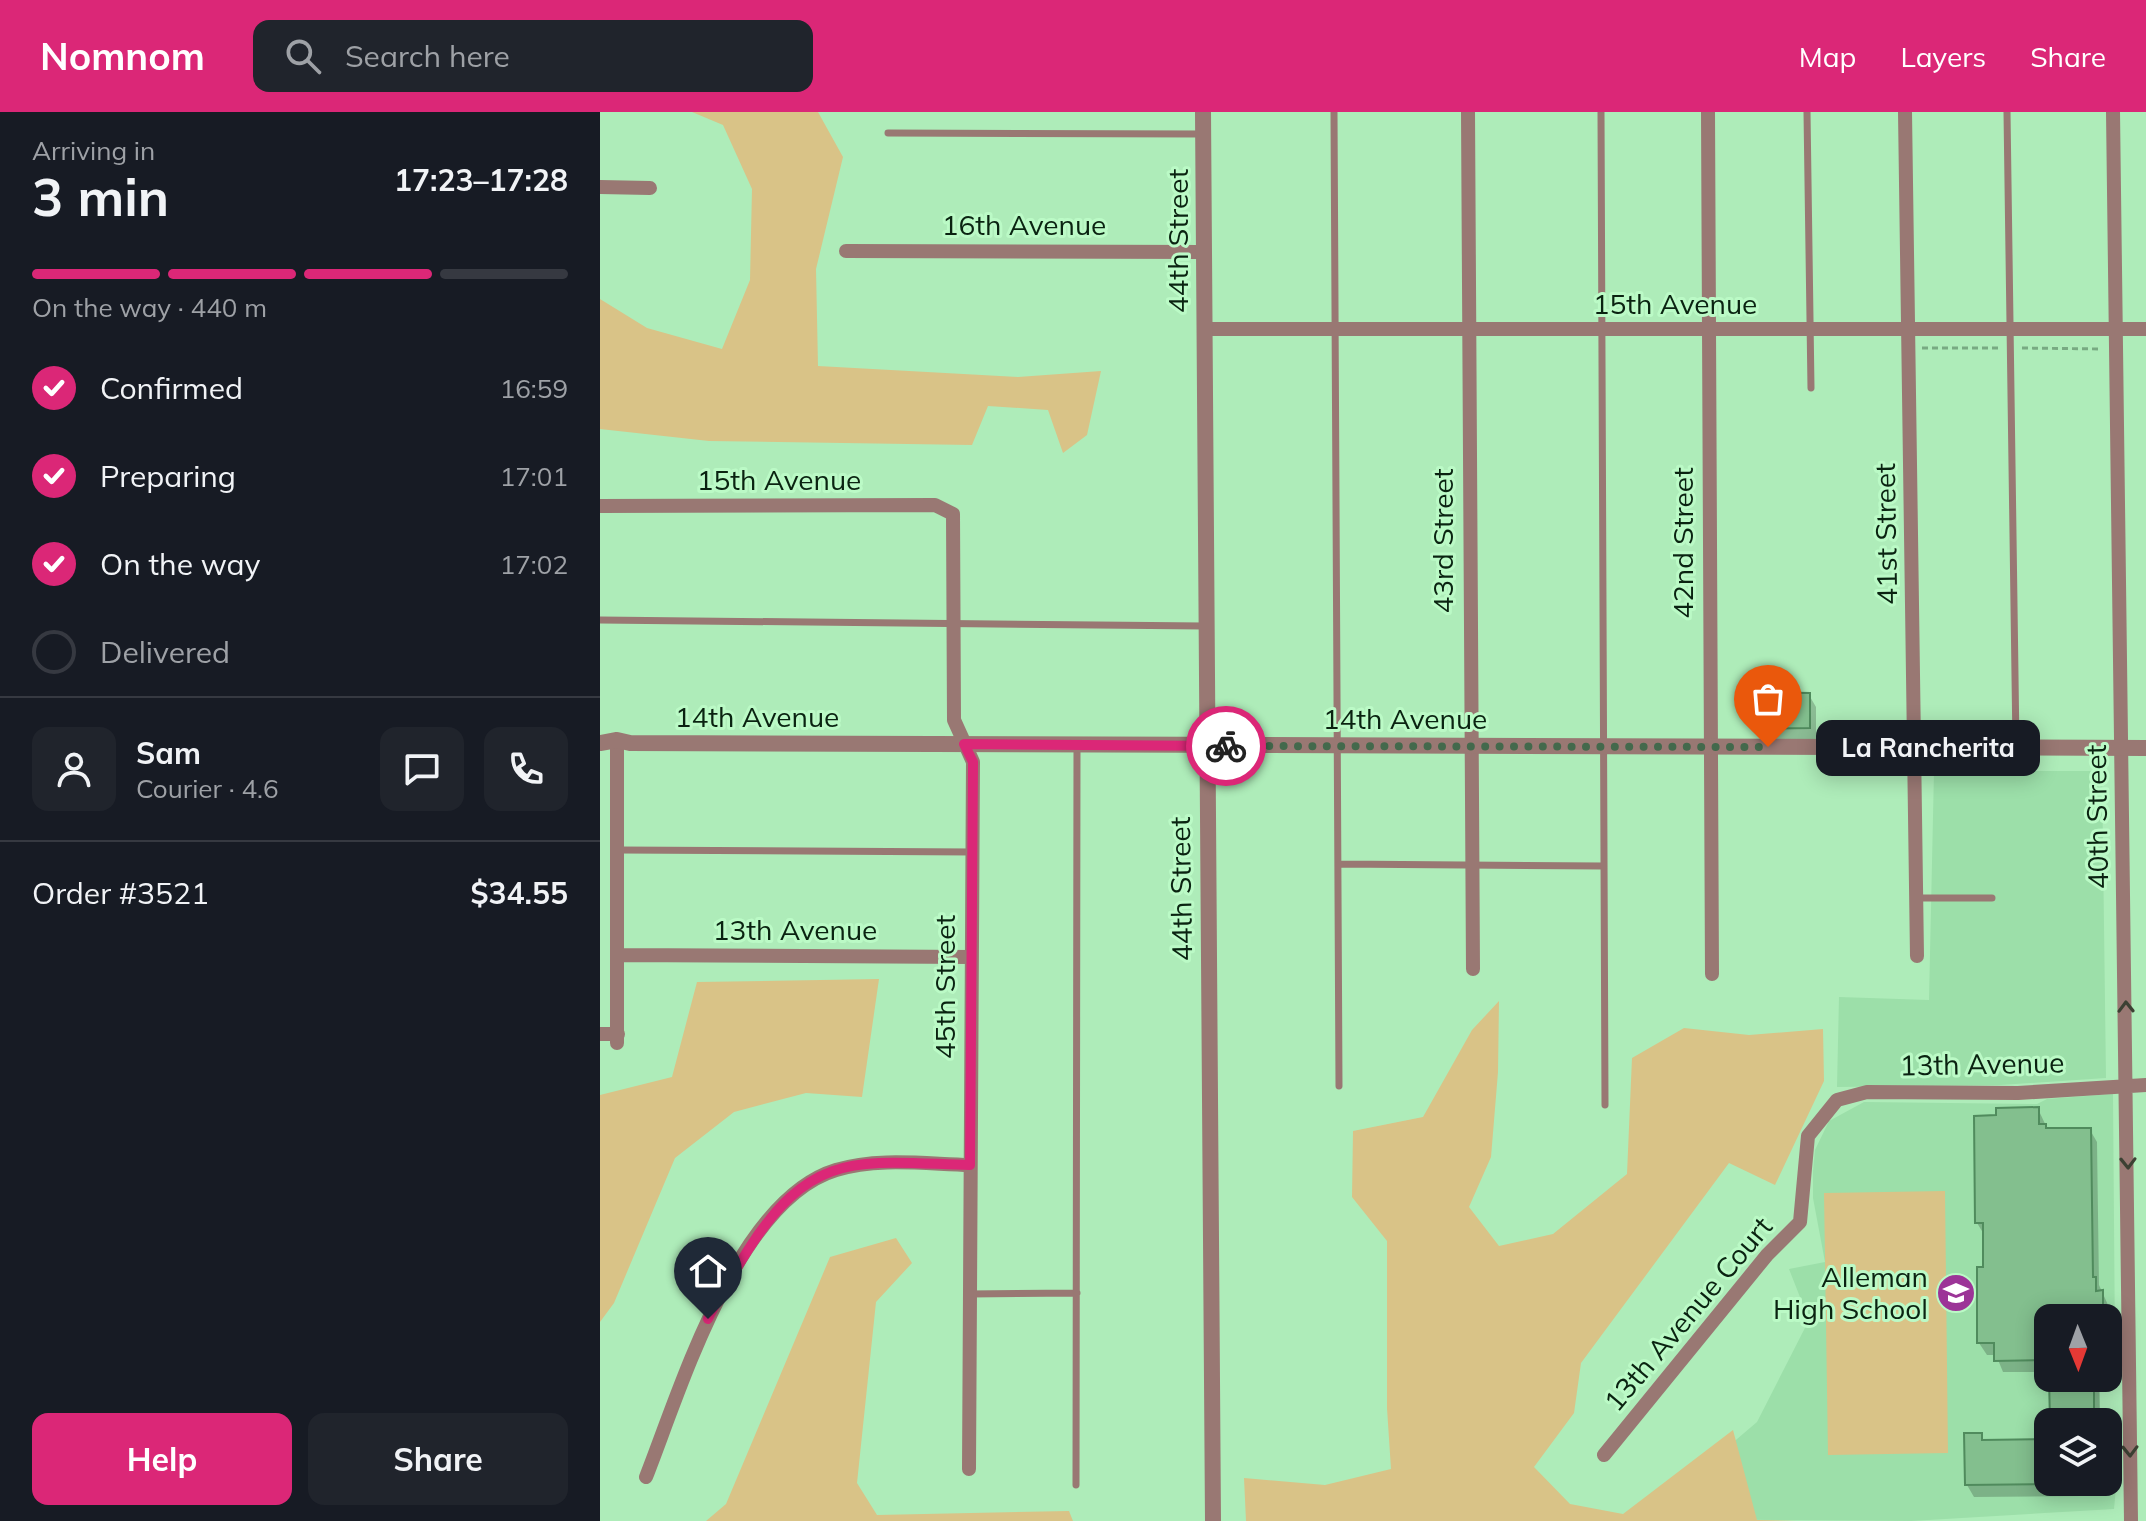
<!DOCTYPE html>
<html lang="en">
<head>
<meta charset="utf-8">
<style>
  :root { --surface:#171b24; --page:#20242c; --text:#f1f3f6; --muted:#9ea1a6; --line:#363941; --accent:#db2777 }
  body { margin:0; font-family:Mulish,sans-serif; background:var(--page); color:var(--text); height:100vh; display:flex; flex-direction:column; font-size:30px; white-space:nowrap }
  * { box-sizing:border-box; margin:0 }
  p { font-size:26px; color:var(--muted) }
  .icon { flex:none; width:44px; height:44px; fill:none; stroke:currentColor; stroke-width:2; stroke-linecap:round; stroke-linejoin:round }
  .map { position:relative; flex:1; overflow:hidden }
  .details { display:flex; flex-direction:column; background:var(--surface); width:600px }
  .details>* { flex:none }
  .needle { width:52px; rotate:179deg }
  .fabs { position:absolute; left:1434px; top:1192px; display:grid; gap:16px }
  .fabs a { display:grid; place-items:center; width:88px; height:88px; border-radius:16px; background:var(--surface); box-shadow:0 4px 20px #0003; font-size:40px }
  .pin { position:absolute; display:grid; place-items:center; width:68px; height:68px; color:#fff; margin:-82px -34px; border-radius:50% 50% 50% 0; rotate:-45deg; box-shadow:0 0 8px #0007 }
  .pin .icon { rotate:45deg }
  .courier { position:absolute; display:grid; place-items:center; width:80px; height:80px; margin:-40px; border:6px solid #db2777; border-radius:50%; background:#fff; color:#222; box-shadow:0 2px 10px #0007 }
  .bubble { position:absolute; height:56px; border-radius:16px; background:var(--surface); box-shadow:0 4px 20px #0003; font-size:26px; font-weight:700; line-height:56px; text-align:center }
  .overview em { font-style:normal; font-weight:700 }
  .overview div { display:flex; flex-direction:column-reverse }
  .overview { display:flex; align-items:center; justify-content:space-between; height:136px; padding:0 32px }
  h1 { font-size:52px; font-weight:700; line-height:60px }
  .bar { display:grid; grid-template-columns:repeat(4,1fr); gap:12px 8px; align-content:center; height:96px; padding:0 32px }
  .bar i { height:10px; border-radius:6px; background:var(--line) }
  .bar .current { background:var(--accent) }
  .bar p { grid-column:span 4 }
  .line { display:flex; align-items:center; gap:20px; padding:0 32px; border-top:2px solid var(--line) }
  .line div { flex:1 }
  .round { display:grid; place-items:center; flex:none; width:84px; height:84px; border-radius:16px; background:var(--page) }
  ol { padding:0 32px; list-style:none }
  li { display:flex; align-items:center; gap:24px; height:88px }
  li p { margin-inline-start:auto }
  li .icon { padding:8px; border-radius:50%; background:var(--accent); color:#fff; stroke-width:4 }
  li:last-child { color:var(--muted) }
  li i { width:44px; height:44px; border:4px solid var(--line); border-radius:50% }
  .action { display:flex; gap:16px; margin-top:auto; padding:16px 32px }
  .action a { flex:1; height:92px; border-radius:16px; background:var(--accent); color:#fff; font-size:32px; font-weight:700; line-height:92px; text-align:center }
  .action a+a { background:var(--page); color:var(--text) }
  header { display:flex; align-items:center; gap:48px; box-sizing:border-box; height:112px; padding:0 40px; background:var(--accent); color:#fff }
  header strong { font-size:38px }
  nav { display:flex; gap:44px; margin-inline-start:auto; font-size:28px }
  .search { width:560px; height:72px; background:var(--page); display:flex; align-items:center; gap:20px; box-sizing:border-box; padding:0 28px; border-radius:16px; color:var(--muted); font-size:30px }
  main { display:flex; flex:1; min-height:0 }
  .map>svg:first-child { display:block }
</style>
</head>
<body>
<header>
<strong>Nomnom</strong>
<div class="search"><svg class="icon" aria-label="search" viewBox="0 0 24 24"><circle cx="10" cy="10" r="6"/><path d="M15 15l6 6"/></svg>Search here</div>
<nav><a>Map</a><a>Layers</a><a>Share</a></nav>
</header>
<main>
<section class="details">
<div class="overview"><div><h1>3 min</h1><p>Arriving in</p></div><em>17:23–17:28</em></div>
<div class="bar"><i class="current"></i><i class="current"></i><i class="current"></i><i></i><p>On the way · 440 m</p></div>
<ol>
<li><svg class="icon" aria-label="check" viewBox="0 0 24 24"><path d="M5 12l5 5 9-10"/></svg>Confirmed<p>16:59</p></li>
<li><svg class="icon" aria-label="check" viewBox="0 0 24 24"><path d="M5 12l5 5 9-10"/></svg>Preparing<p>17:01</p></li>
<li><svg class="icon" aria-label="check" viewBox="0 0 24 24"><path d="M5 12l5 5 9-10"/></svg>On the way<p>17:02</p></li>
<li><i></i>Delivered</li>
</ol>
<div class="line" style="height:144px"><a class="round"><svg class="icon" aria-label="person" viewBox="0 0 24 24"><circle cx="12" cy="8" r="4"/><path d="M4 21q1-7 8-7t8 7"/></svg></a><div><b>Sam</b><p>Courier · 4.6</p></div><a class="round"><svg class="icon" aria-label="chat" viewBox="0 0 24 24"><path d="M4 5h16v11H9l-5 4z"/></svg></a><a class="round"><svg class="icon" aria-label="phone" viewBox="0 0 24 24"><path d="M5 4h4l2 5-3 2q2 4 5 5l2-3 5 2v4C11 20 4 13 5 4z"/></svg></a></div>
<div class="line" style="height:104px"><div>Order #3521</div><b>$34.55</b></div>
<div class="action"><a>Help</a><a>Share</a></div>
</section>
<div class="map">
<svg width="1546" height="1409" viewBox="0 0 1546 1409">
  <rect width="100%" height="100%" fill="#aeecb9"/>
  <!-- built -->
  <path fill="#9cdfa9" d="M1334,659H1502L1506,966L1400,973L1237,975L1239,885L1329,888Z
    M1513,982L1515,1236L1508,1247V1206H1448V1266H1500V1310H1448V1370H1508V1354L1517,1365L1514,1397L1311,1409L1043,1407L1157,1310L1209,1208L1189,1157L1225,1150L1213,1086V1059L1215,1038L1229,1009L1264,990L1437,992L1447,987Z"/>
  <!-- green -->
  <path fill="#d9c387" d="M92,0H218L243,45L216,157L218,254L418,265L501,259L487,323L463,341L448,298L388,294L372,333L109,329L0,317V187L47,216L122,237L150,168L152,77L123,13Z
    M279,867L262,985L206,981L134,1000L75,1046L14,1191L0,1210V983L72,965L97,870Z
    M899,889L898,960L891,1045L869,1095L899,1134L953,1122L1027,1062L1032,946L1084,916L1149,923L1223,917L1224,969L1175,1073L1129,1051L981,1251L974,1301L934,1355L970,1392L1023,1402L1133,1318L1157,1408L1197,1409H646L644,1366L725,1373L791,1357L787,1296V1129L752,1085L753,1019L823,1005L872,918Z
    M1345,1079L1348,1341L1228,1343L1224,1081Z
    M296,1126L312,1151L276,1190L257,1371L277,1403L469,1399L473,1409H106L126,1392L230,1145Z"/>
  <!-- shadow -->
  <path fill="#0003" d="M1209,583L1216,595V628H1161L1154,616Z
    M1438,997L1448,1018H1490L1497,1030L1499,1173L1508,1193L1509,1254L1508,1206H1448V1260H1403L1396,1243H1387L1379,1231L1385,1124L1377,1111L1398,1005Z
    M1451,1266H1499L1500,1310H1452Z
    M1381,1323L1385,1330L1448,1329V1370H1495L1482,1384L1374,1385L1367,1373Z"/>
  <!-- building -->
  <path fill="#83bf8e" stroke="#508b5d" stroke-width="2" d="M1153,580L1210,581V616L1152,617Z
    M1439,995V1012H1446V1016H1491L1493,1165H1496V1179L1503,1178V1206H1448V1248L1394,1249V1231H1377V1155H1383V1111H1375L1374,1004L1396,1003V996Z
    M1449,1266H1494V1310H1450Z
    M1364,1321H1382V1328L1448,1327V1372L1365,1373Z"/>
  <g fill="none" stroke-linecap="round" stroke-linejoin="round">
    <!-- path -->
    <path stroke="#78aa82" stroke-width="3" stroke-dasharray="6 4" stroke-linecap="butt" d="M1322,236H1398
      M1422,236L1502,237"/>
    <!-- service -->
    <path stroke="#997873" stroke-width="7" d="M734,0L739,974
      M1001,0L1005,993
      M1207,0L1211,276
      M1407,0L1416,634
      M288,21L602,22
      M0,508L604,514
      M19,738L372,740
      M739,752L1003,754
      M1317,786H1392
      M369,1182L477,1181
      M476,1373L477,634"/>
    <!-- minor -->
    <path stroke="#997873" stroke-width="14" d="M868,0L873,857
      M1108,0L1112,862
      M1305,0L1317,844
      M1513,0L1531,1409
      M0,75L50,76
      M246,139L603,140
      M604,217H1546
      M0,394L335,393L353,402L354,608L373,650L369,1357
      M17,628V931
      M18,843L371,845
      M0,922H18
      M1004,1343L1167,1143L1200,1110L1208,1024L1237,988L1267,980L1418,981L1546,973
      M46,1365C81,1276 137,1088 236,1058C278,1045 326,1052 370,1053"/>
    <!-- tertiary -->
    <path stroke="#997873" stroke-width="16" d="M603,0L613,1409
      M0,631L17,628L30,631L1546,636"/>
  </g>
  <!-- one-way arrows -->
  <defs><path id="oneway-chevron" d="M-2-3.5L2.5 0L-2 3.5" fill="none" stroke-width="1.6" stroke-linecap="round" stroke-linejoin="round" transform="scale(2)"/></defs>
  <g stroke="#3c4133">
    <use href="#oneway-chevron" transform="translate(1526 895) rotate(-91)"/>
    <use href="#oneway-chevron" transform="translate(1528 1051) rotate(89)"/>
    <use href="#oneway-chevron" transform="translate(1530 1339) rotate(89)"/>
  </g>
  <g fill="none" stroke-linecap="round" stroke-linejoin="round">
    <!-- done -->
    <path stroke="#43694c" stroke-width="8" stroke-dasharray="0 14.4" d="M626,634L1168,635"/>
    <!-- route -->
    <path stroke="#db2777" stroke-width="10" d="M108,1207C119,1183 134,1161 148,1138C213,1036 260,1050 370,1053L373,650L364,632L626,634"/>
  </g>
  <!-- icons -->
  <defs>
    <symbol id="school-disc" viewBox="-11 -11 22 22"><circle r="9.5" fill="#9c3497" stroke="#bbfac6"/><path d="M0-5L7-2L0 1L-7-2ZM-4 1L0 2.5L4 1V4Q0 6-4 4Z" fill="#fff"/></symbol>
  </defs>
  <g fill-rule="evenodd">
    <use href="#school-disc" x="1334" y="1159" width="44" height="44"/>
  </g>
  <g text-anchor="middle" stroke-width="6" stroke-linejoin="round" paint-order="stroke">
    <!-- street labels -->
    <g font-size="28" fill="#0a2311" stroke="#bbfac6">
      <text x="424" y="123">16th Avenue</text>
      <text transform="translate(578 129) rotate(-90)" y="10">44th Street</text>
      <text x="1075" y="202">15th Avenue</text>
      <text x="179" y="378">15th Avenue</text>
      <text transform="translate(1286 422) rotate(-91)" y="10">41st Street</text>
      <text transform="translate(843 429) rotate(-90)" y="10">43rd Street</text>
      <text transform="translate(1083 431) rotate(-90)" y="10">42nd Street</text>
      <text x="157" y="615">14th Avenue</text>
      <text x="805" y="617">14th Avenue</text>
      <text transform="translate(1497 705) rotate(-91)" y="10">40th Street</text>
      <text transform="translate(581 777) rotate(-91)" y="10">44th Street</text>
      <text x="195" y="828">13th Avenue</text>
      <text transform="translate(345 875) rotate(-90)" y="10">45th Street</text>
      <text transform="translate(1382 952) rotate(-1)" y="10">13th Avenue</text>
      <text transform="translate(1088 1202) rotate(-50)" y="10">13th Avenue Court</text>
    </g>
    <!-- poi labels -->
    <g font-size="28" fill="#0a2311" stroke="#bbfac6" text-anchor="end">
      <text x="1328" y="1175">Alleman<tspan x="1328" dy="32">High School</tspan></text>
    </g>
  </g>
</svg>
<div class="fabs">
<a><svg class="needle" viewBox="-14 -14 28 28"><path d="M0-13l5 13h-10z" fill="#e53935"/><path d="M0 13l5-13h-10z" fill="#9ea1a6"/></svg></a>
<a><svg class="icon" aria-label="layers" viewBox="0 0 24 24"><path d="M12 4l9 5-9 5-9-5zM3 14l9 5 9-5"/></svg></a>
</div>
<div class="pin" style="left:1168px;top:635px;background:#ea580c"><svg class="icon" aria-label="bag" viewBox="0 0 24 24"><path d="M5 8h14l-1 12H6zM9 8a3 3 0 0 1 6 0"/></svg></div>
<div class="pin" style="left:108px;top:1207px;background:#1f2937"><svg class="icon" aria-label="home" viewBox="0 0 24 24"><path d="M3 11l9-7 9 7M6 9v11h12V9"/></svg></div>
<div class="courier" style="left:626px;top:634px"><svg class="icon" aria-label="bike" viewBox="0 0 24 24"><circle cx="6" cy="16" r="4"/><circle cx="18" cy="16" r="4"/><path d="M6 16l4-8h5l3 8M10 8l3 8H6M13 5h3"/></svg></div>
<div class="bubble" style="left:1216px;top:608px;width:224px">La Rancherita</div>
</div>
</main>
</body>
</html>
